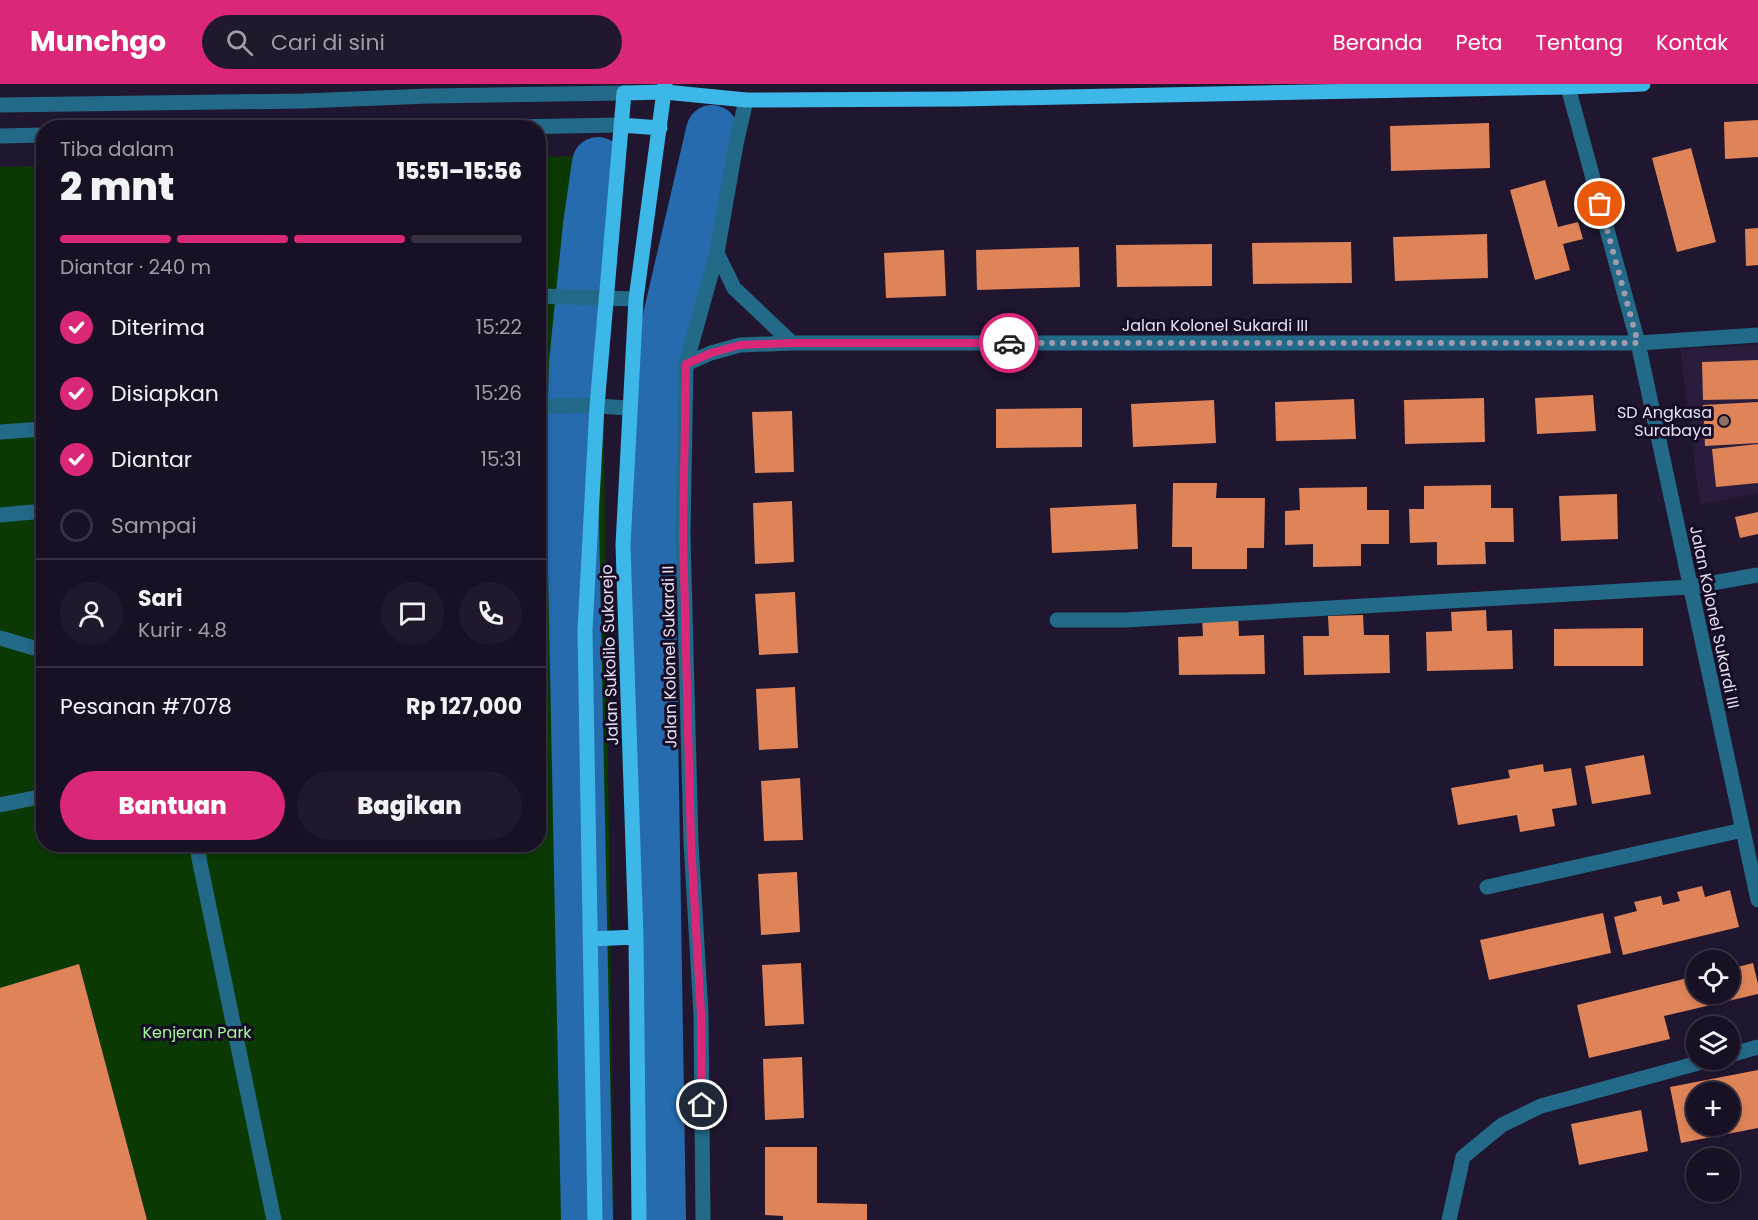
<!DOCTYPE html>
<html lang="id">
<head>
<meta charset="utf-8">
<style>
  :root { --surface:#181023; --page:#21192b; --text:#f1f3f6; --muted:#9f9da6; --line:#363041; --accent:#db2777 }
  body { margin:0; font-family:Poppins,sans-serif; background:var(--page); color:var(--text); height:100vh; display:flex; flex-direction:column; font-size:22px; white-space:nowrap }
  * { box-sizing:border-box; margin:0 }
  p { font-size:20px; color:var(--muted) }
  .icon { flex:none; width:33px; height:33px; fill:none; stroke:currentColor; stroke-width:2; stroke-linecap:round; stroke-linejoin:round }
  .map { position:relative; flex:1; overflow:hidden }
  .sheet { position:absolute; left:36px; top:36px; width:510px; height:732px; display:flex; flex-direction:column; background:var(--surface); border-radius:24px; box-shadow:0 3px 9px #0003,0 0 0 2px var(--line) }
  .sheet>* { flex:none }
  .fabs { position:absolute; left:1686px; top:866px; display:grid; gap:12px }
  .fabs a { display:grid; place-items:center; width:54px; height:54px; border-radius:50%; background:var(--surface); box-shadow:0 3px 9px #0003,0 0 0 2px var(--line); font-size:30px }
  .pin { position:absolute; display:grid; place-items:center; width:51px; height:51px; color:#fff; margin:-26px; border:3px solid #fff; border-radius:50%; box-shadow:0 2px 6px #0007 }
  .courier { position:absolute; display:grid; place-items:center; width:60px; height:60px; margin:-30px; border:4px solid #db2777; border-radius:50%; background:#fff; color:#222; box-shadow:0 2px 8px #0007 }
  .summary em { font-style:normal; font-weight:800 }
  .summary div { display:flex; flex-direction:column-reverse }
  .summary { display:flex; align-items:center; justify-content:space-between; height:102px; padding:0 24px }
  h1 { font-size:39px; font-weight:800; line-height:45px }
  .bar { display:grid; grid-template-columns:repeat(4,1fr); gap:9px 6px; align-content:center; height:72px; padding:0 24px }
  .bar i { height:8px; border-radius:4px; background:var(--line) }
  .bar .selected { background:var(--accent) }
  .bar p { grid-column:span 4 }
  .line { display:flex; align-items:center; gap:15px; padding:0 24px; border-top:2px solid var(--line) }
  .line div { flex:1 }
  .round { display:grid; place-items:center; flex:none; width:63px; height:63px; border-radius:32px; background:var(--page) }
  ol { padding:0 24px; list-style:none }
  li { display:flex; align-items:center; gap:18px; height:66px }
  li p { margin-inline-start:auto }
  li .icon { padding:6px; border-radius:50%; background:var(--accent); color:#fff; stroke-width:4 }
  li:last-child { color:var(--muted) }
  li i { width:33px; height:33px; border:3px solid var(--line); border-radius:50% }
  .action { display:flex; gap:12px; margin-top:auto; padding:12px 24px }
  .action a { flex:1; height:69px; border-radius:36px; background:var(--accent); color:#fff; font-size:24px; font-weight:800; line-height:69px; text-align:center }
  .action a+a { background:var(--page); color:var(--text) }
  header { display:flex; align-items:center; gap:36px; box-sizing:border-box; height:84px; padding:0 30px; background:var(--accent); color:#fff }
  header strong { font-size:28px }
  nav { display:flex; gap:33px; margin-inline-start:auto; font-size:21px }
  .search { width:420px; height:54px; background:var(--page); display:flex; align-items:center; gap:15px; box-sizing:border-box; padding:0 21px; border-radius:33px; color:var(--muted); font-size:22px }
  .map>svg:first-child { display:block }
</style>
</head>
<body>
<header>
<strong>Munchgo</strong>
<div class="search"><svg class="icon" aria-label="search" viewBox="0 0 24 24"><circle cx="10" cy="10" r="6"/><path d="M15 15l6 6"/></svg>Cari di sini</div>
<nav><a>Beranda</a><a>Peta</a><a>Tentang</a><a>Kontak</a></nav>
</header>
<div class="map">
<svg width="1758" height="1136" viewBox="0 0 1758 1136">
  <rect width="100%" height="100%" fill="#20162f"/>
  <!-- built -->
  <path fill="#291c3c" d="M1758,261V409L1700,421L1680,265Z"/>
  <!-- green -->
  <path fill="#0b3904" d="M620,71L603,289L614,1136H0V83L43,82L44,760H538L539,73Z"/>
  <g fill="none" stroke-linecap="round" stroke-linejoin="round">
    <!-- river -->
    <path stroke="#256bae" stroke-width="52" d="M587,1136L572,388L575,278L589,141L598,79
      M660,1136L650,517L654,361L660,272L712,47"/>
  </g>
  <!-- building -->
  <path fill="#de8458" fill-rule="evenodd" d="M1758,36V73L1725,75L1724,38Z
    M1489,39L1490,84L1391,87L1390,42Z
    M1691,64L1716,158L1677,168L1652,74Z
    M1545,96L1558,143L1578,138L1583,155L1563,160L1570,186L1535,196L1510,106Z
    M1758,144V181L1746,182L1745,145Z
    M1487,150L1488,194L1395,197L1393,153Z
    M1351,158L1352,199L1253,200L1252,159Z
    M1212,160V202L1117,203L1116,161Z
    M1079,163L1080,203L977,206L976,166Z
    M944,166L946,212L886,214L884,169Z
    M1758,276V315L1703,316L1702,278Z
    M1593,311L1596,347L1537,350L1535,314Z
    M1484,314L1485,358L1405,360L1404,316Z
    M1354,315L1356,355L1276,357L1275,318Z
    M1214,316L1216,359L1133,363L1131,320Z
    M1758,318V359L1705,362L1703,321Z
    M1082,324V363L996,364V325Z
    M792,327L794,388L755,389L752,328Z
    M1758,360V399L1716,403L1712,365Z
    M1173,399H1217L1216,414H1265L1264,464H1247V485H1192V463H1172Z
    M1491,401V424H1513L1514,458H1485L1486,480L1437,481V458L1410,459L1409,425H1424V402Z
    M1367,403V426H1389V460H1361V482L1313,483V460L1285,461V427L1300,426L1299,404Z
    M1617,410L1618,455L1561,457L1559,412Z
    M792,417L794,478L755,480L753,419Z
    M1136,420L1138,465L1052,469L1050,424Z
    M1758,428V450L1740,454L1735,433Z
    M795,508L798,569L759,571L755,510Z
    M1486,526L1487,547L1512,546L1513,585L1427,587L1426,548L1452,547L1451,528Z
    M1363,531L1364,551H1389L1390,589L1304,591L1303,552H1329L1328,532Z
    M1238,532L1239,552L1264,551L1265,590L1179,591L1178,553L1203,552L1202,533Z
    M1643,544V582H1554V545Z
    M795,603L798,664L759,666L756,605Z
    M1644,671L1651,710L1592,720L1585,682Z
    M1543,680L1544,688L1571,684L1577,721L1552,725L1555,742L1520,748L1517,731L1458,741L1451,704L1510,694L1508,686Z
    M800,694L803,756L764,757L761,697Z
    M797,788L800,848L761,851L758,790Z
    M1702,802L1705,813L1730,806L1739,843L1623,871L1614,833L1637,827L1634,818L1661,812L1663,821L1680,817L1677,808Z
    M1603,829L1611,869L1489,896L1480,856Z
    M801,879L804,940L765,942L762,881Z
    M1753,879L1758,900V910L1664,932L1670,955L1589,974L1577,921L1696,892V909H1730V885Z
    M79,880L147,1136H0V904Z
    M802,973L804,1034L765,1036L763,975Z
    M1758,986V1044L1681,1059L1670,1003ZM1696,1008H1730V1041H1696Z
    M1641,1026L1648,1067L1579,1081L1571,1040Z
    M765,1063H817V1119L867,1120V1136H783V1132L765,1131Z"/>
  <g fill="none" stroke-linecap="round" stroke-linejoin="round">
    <!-- service -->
    <path stroke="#226a88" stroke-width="15" d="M538,212L636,215
      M538,323L581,321L629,324
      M0,348L44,345
      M0,431L44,427
      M1690,503L1758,491
      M0,554L34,564H44
      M0,721L44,712
      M196,760L274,1136
      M1730,971L1758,963
      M1449,1136L1463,1073L1502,1041L1541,1022L1713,975"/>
    <!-- minor -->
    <path stroke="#226a88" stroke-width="15" d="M1568,3L1638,259L1758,816
      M717,169L734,204L792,259
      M686,280L711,269L740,261L792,259H1638L1758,251
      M1057,536H1125L1690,503
      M1487,803L1743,746
      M703,1136L701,930L691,759L683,451L686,280L717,169L736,60L746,16"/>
    <!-- tertiary -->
    <path stroke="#226a88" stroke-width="15" d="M0,21L303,17L429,12L624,9
      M451,44L621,41
      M0,52L44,51"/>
    <!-- primary -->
    <path stroke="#3db6e8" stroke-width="15" d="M621,41L660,44
      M590,855L636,853
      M595,1136L585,546L597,322L624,9L665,8L746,16L959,15L1568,3L1643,0
      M639,1136L636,853L623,461L636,215L665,0"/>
  </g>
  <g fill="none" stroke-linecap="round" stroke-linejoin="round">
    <!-- done -->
    <path stroke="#a19aae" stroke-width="6" stroke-dasharray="0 10.8" d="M1009,259H1638L1600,120"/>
    <!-- route -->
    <path stroke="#db2777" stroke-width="8" d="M702,1021L701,930L691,759L683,451L686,280L711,269L740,261L792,259H1009"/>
  </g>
  <!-- markers -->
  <circle fill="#8d6e63" stroke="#170c25" stroke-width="2" cx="1724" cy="337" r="6"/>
  <g text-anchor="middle" stroke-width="6" stroke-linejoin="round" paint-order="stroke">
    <!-- street labels -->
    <g font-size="16" fill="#e7e1f3" stroke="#170c25">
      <text x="1215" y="247">Jalan Kolonel Sukardi III</text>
      <text transform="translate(1715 533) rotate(78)" y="6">Jalan Kolonel Sukardi III</text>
      <text transform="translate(609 571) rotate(-92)" y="6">Jalan Sukolilo Sukorejo</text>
      <text transform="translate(669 573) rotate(-91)" y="6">Jalan Kolonel Sukardi II</text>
    </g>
    <!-- poi labels -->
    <g font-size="16" fill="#e7e1f3" stroke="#170c25" text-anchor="end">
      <text x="1712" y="334">SD Angkasa<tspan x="1712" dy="18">Surabaya</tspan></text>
    </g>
    <!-- park labels -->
    <g font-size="16" fill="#a3f995" stroke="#170c25">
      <text x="197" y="954">Kenjeran Park</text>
    </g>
  </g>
</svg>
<div class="fabs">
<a><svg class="icon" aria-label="locate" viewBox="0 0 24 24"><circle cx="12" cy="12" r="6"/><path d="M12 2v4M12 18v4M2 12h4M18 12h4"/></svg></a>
<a><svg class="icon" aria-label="layers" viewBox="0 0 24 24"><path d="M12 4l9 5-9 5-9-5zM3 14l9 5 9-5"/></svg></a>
<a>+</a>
<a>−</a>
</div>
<div class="pin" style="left:1600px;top:120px;background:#ea580c"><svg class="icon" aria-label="bag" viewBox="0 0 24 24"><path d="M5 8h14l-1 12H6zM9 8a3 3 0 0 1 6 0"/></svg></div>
<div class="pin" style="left:702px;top:1021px;background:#1f2937"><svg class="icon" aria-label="home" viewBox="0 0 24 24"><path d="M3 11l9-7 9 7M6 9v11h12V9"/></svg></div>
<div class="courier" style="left:1009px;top:259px"><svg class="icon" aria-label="car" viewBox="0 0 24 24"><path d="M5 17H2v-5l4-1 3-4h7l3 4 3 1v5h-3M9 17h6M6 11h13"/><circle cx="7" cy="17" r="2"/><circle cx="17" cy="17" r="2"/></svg></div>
<section class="sheet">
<div class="summary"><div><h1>2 mnt</h1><p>Tiba dalam</p></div><em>15:51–15:56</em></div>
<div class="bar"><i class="selected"></i><i class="selected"></i><i class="selected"></i><i></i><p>Diantar · 240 m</p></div>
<ol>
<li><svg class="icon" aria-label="check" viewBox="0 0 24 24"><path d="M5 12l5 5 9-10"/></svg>Diterima<p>15:22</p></li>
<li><svg class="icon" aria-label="check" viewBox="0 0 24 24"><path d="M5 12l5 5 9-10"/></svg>Disiapkan<p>15:26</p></li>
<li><svg class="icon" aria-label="check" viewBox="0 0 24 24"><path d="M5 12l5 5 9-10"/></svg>Diantar<p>15:31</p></li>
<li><i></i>Sampai</li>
</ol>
<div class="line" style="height:108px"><a class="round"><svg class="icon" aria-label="person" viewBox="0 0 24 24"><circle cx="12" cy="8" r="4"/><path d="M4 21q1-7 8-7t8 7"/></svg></a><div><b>Sari</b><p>Kurir · 4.8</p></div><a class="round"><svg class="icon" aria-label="chat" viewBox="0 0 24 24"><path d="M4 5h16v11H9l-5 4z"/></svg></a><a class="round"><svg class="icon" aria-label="phone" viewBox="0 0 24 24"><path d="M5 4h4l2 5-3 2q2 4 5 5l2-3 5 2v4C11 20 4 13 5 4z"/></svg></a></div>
<div class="line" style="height:78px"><div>Pesanan #7078</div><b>Rp 127,000</b></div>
<div class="action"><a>Bantuan</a><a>Bagikan</a></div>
</section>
</div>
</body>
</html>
